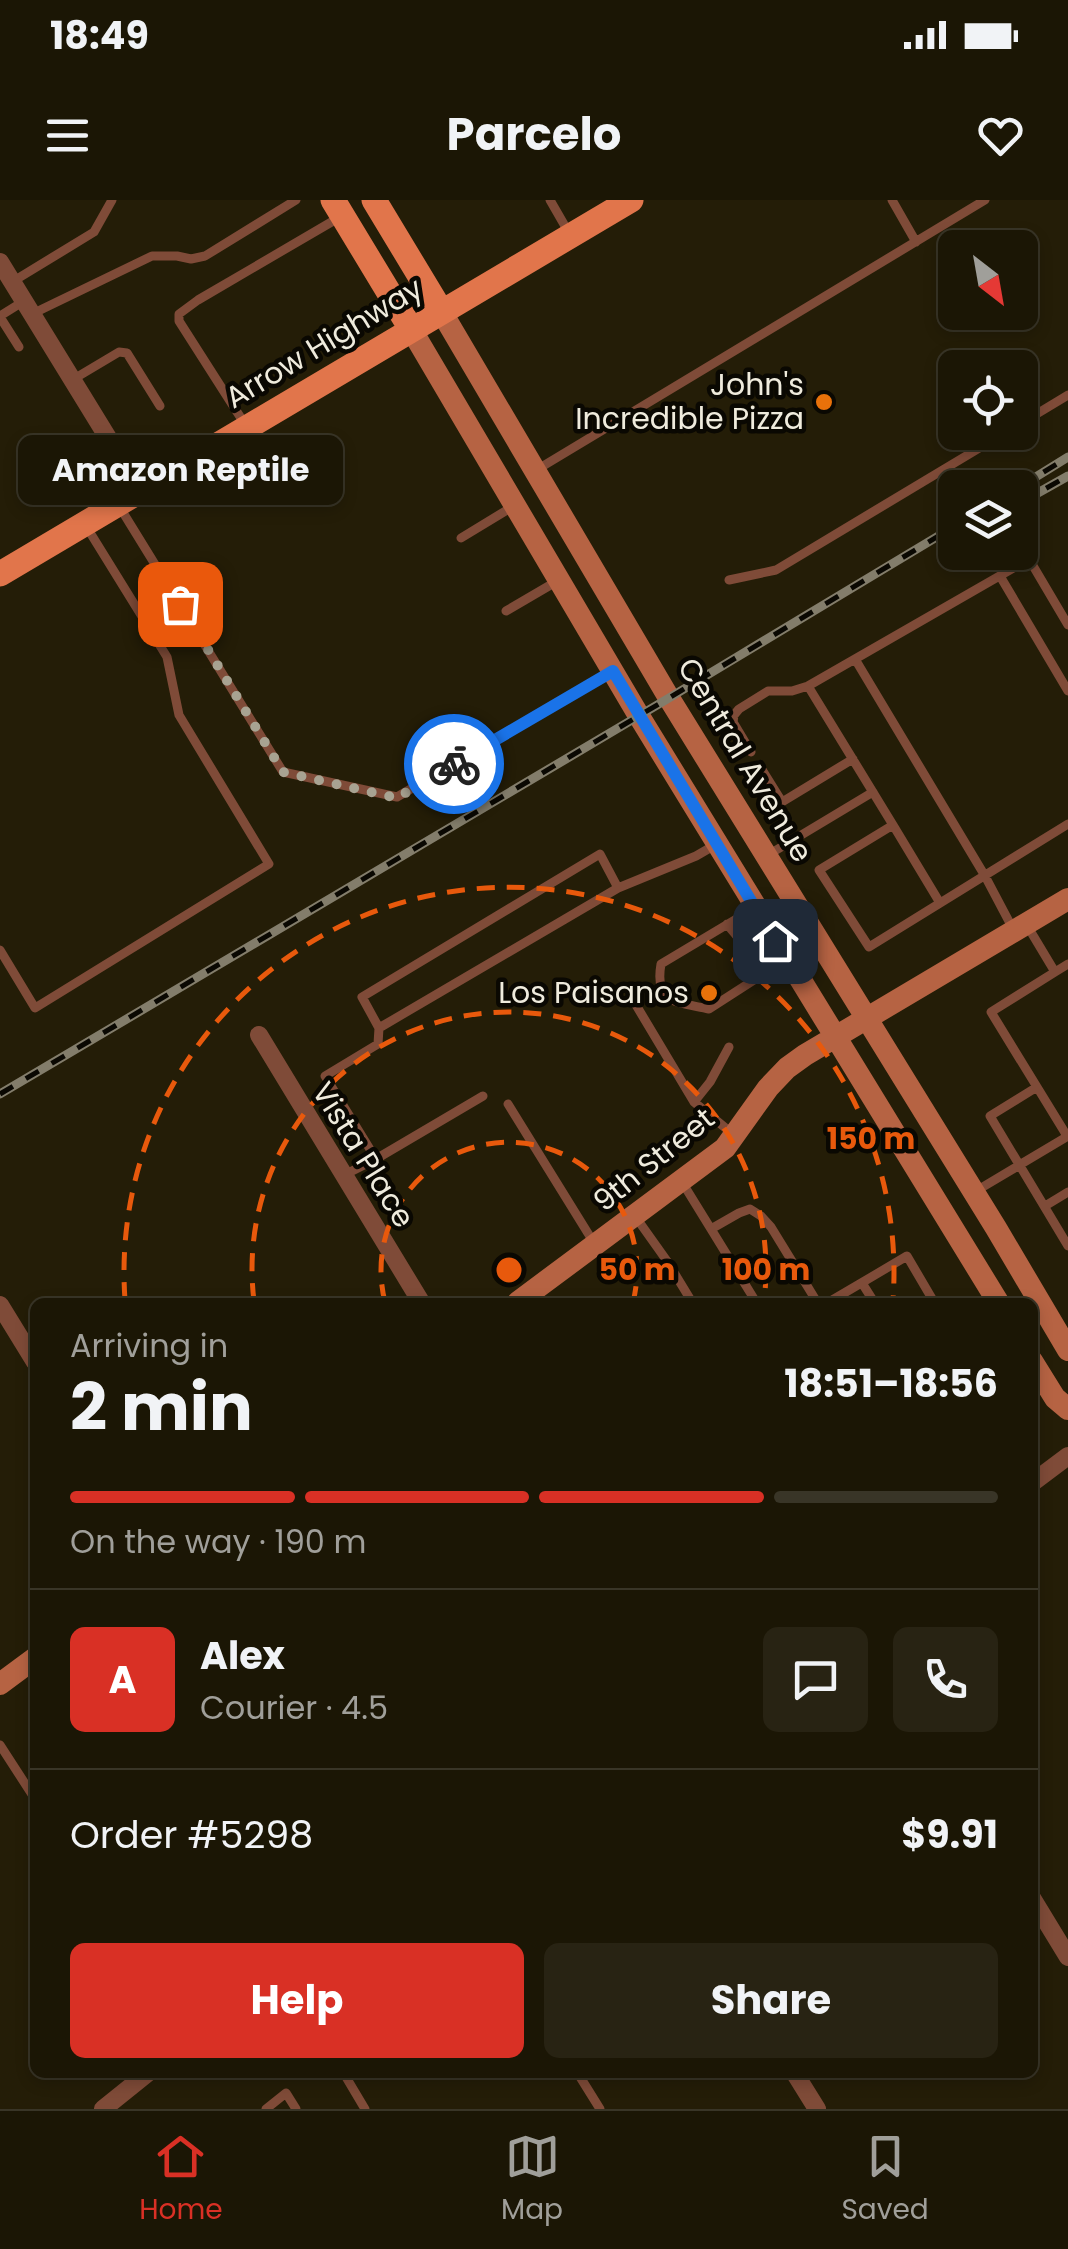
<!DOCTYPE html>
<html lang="en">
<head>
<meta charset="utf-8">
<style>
  :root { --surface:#1b1605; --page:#282313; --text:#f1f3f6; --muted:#a09f9a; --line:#393527; --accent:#d93025 }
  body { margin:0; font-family:Poppins,sans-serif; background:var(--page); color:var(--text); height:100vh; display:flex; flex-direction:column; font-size:38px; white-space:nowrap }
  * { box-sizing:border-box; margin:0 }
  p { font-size:32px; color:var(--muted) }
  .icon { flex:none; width:55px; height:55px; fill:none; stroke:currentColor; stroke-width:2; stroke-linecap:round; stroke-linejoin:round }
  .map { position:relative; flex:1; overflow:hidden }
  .details { position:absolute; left:30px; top:1098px; width:1008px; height:780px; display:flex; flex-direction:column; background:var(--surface); border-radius:15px; box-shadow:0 5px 15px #0003,0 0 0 2px var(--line) }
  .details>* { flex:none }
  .needle { width:65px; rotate:149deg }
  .controls { position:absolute; left:938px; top:30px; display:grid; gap:20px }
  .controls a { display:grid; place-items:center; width:100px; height:100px; border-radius:15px; background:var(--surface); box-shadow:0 5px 15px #0003,0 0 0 2px var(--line); font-size:50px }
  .pin { position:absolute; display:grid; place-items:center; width:85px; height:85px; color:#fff; margin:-42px; border-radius:20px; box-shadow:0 5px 15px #0006 }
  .courier { position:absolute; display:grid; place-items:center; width:100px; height:100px; margin:-50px; border:8px solid #1a73e8; border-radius:50%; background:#fff; color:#222; box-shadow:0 2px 12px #0007 }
  .bubble { position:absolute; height:70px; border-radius:15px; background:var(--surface); box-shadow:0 5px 15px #0003,0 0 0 2px var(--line); font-size:32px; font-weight:700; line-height:70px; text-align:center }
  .summary em { font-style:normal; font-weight:700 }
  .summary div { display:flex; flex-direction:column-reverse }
  .summary { display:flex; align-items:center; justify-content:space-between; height:170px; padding:0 40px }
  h1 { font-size:65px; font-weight:700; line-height:75px }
  .bar { display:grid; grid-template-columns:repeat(4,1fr); gap:15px 10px; align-content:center; height:120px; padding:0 40px }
  .bar i { height:12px; border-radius:8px; background:var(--line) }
  .bar .current { background:var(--accent) }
  .bar p { grid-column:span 4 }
  .line { display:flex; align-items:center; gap:25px; padding:0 40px; border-top:2px solid var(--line) }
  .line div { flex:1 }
  .round { display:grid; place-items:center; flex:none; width:105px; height:105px; border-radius:15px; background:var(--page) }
  .primary-button { display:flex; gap:20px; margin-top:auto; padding:20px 40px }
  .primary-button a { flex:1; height:115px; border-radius:15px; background:var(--accent); color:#fff; font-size:40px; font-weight:700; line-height:115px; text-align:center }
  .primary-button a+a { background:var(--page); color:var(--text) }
  .status { display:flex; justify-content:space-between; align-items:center; height:70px; padding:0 50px; background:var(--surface); direction:ltr }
  .status svg { height:28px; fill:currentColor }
  header { display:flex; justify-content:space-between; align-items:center; height:130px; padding:0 40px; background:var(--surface); font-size:45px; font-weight:700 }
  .tab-bar { display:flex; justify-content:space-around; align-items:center; height:140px; border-top:2px solid var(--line); background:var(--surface); font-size:28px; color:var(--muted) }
  .tab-bar a { display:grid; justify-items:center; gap:5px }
  .tab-bar .current { color:var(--accent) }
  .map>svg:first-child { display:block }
</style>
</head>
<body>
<div class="status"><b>18:49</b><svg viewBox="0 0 49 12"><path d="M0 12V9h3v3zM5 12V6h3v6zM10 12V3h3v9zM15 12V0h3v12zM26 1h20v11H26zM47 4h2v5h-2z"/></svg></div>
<header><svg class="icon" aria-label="menu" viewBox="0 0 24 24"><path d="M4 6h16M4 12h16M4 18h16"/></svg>Parcelo<svg class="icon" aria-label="heart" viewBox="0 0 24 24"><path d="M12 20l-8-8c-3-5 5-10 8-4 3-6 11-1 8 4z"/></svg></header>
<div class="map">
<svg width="1068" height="1909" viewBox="0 0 1068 1909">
  <rect width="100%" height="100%" fill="#241d07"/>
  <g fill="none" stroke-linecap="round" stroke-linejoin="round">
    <!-- lane -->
    <path stroke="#7f4b38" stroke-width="9" d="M550,0L569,33
      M892,0L916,42
      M12,82L94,32L112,0
      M32,114L152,56H177L191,59L205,56L296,0
      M0,116L24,101
      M0,117L19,147
      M72,180L119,152L127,153L160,206
      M1020,224L1068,195
      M246,226L179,121V114L198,100L340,17
      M253,229L289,286
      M538,269L985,0
      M119,306L283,572L397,597L613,471
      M461,338L512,307
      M1000,376L1068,491
      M729,380L776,370L1006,232
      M506,411L559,380
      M1068,425L1029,359L808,486L893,625L819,670L869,747L1068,624
      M855,459L985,676L1013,729
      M751,552L733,522L734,515L739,509L768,491H792L808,486
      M759,565L782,602L853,559
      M893,625L940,703
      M768,655L873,592
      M727,724C740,741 759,758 754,780L709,809C677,802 654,804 661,764L753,709
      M1028,727L1055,772L1068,764
      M0,750L35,808L269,664L179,515L167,457L86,326
      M1055,772L991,812L1037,887L990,916L1068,1046
      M636,805L694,902L710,882L729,847
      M379,828L618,688
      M1037,887L1067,936
      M694,902L734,935
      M508,904L594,1043
      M376,959L325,876L378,844L379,828L362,797L600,654L618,688L696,656L715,645
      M344,975L376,959L483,896
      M682,982L756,1102
      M976,991L1068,936
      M1045,1006L1068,992
      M635,1016L667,1061L692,1102
      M711,1029L739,1013L750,1009L761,1016L771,1027L817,1102
      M862,1083L874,1102
      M829,1102L907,1056L934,1102
      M0,1545L35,1599
      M343,1872L365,1909
      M577,1872L600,1909
      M266,1909L286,1893L296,1909"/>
    <!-- street -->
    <path stroke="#7f4b38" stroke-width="18" d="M0,62L140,290
      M259,835L421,1102
      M0,1105L35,1162
      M1032,1283L1068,1256
      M1032,1698L1068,1757
      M794,1872L817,1909
      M103,1909L149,1872"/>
    <!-- secondary -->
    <path stroke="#b66343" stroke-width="22" d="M441,111L669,498L996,1028L1068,1150
      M411,129L639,516L998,1102
      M518,1102L725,948L768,888L787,868L805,855L1068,699
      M1032,1161L1055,1198L1068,1209
      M0,1484L35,1458"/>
    <!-- primary -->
    <path stroke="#e1754b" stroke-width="25" d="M333,0L411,129
      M374,0L441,111
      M0,374L631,0"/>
    <defs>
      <path id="rail" d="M1018,288L1068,257
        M1020,303L1068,276
        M0,894L669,498L955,326"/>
    </defs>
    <!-- rail casing -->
    <use href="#rail" stroke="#837d6b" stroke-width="9"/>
    <!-- rail -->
    <use href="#rail" stroke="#0a0802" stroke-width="5" stroke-dasharray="15" stroke-linecap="butt"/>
  </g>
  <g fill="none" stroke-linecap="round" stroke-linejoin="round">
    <!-- done -->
    <path stroke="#a8a392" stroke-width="10" stroke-dasharray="0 18" d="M180,404L283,572L397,598L454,564"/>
    <!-- route -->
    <path stroke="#1a73e8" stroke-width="12" d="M454,564L613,471L775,741"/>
  </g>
  <!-- distance rings -->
  <g fill="none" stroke="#e8590c" stroke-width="5" stroke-dasharray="18 12">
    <path d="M385 1102A128 128 0 1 1 633 1102"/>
    <path d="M254 1101A257 257 0 1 1 764 1101"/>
    <path d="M125 1100A385 385 0 1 1 893 1100"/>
  </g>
  <!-- markers -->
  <g fill="#e8710a" stroke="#0a0802" stroke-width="4">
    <circle cx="824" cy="202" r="10"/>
    <circle cx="709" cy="793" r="10"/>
  </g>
  <g text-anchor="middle" stroke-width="9" stroke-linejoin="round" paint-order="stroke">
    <!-- street labels -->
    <g font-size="30" fill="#efebdd" stroke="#0a0802">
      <text transform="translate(324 143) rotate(-31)" y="10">Arrow Highway</text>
      <text transform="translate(745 560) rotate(59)" y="10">Central Avenue</text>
      <text transform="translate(363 955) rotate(58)" y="10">Vista Place</text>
      <text transform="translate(654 960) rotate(-39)" y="10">9th Street</text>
    </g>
    <!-- poi labels -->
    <g font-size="30" fill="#efebdd" stroke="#0a0802" text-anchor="end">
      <text x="804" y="195">John's<tspan x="804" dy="34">Incredible Pizza</tspan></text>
      <text x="689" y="803">Los Paisanos</text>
    </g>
  </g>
  <circle cx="509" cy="1070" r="15" fill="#e8590c" stroke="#0a0802" stroke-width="5"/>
  <g font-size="30" text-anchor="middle" font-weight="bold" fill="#e8590c" stroke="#0a0802" stroke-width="9" stroke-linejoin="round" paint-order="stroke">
    <text x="871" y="949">150 m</text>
    <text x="637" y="1080">50 m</text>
    <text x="766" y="1080">100 m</text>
  </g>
</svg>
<div class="controls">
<a><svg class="needle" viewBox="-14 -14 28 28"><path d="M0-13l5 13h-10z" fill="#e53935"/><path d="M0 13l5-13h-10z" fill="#a09f9a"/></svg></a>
<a><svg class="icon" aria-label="locate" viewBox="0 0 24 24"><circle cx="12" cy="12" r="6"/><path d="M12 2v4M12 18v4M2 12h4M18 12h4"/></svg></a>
<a><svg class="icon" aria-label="layers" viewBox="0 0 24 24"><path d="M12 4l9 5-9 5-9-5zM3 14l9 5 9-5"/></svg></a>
</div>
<div class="pin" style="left:180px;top:404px;background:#ea580c"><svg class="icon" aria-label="bag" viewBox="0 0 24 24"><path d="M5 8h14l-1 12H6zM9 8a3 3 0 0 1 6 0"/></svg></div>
<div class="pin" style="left:775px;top:741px;background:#1f2937"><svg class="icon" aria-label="home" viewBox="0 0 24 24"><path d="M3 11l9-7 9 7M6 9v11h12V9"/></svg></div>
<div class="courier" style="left:454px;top:564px"><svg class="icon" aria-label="bike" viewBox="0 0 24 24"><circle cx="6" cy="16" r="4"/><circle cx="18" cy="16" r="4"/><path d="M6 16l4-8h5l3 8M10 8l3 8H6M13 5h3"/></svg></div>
<div class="bubble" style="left:18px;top:235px;width:325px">Amazon Reptile</div>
<section class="details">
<div class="summary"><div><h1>2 min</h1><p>Arriving in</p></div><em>18:51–18:56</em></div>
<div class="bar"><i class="current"></i><i class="current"></i><i class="current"></i><i></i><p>On the way · 190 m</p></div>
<div class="line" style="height:180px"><b class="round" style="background:var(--accent);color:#fff">A</b><div><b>Alex</b><p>Courier · 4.5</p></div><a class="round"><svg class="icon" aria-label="chat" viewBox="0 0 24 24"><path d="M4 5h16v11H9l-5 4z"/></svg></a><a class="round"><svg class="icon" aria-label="phone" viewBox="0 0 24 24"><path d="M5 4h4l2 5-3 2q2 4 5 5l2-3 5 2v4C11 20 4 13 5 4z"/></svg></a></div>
<div class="line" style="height:130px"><div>Order #5298</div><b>$9.91</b></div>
<div class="primary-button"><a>Help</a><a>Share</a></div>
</section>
</div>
<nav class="tab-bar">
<a class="current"><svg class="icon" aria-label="home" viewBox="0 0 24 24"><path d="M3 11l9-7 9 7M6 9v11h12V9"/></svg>Home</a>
<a><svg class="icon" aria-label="map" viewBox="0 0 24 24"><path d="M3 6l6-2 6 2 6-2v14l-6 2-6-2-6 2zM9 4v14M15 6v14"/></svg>Map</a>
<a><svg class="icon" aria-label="saved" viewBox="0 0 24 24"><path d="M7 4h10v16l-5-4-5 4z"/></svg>Saved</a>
</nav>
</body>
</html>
